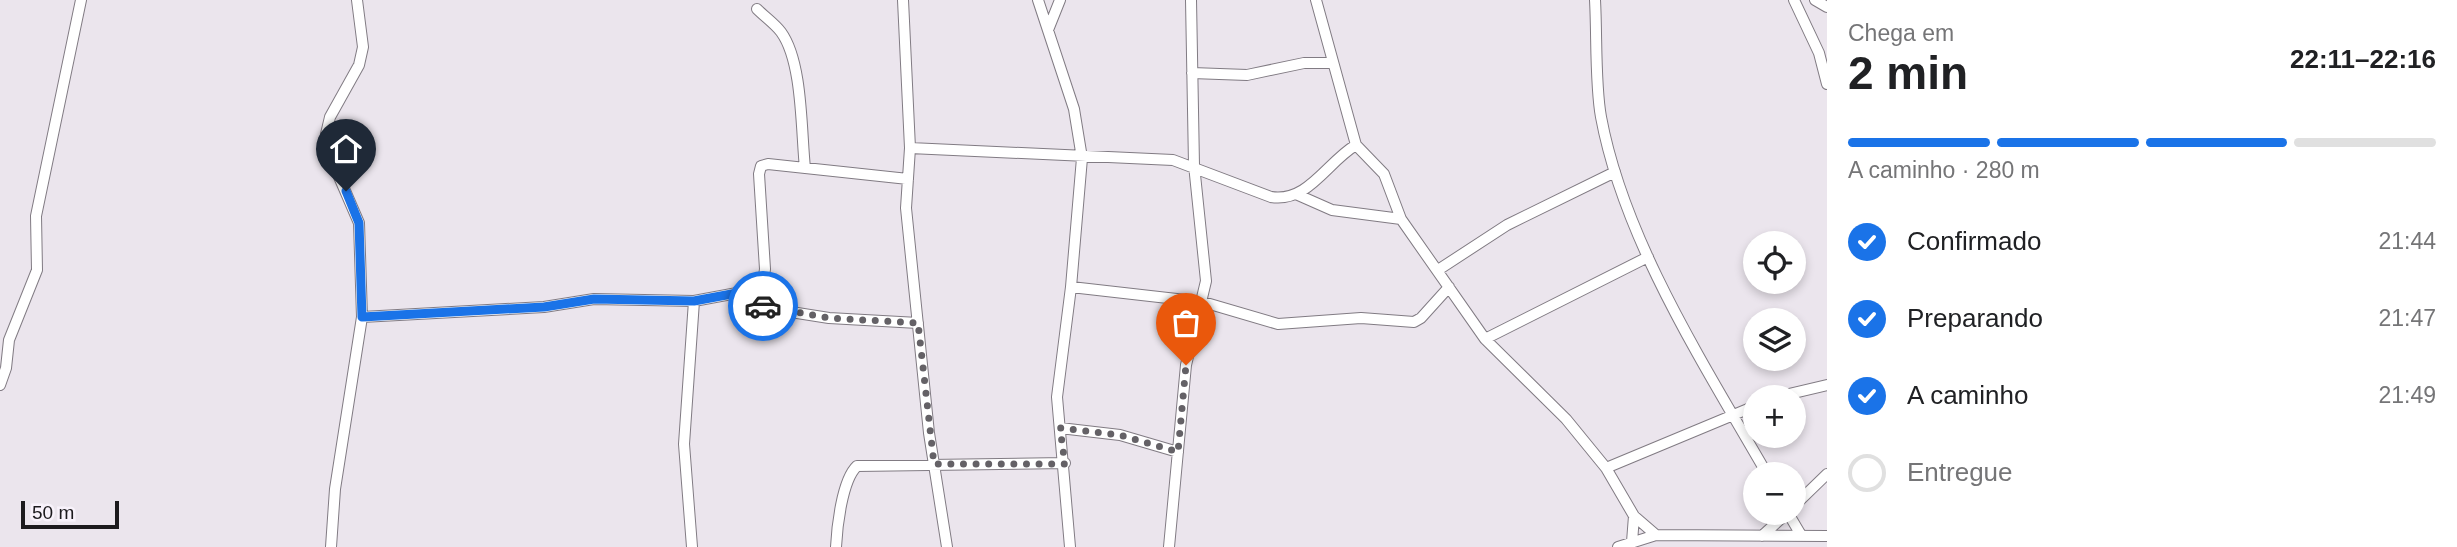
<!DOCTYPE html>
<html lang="pt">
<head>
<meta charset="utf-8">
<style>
  :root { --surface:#fff; --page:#f2f2f2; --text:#202124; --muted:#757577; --line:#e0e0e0; --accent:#1a73e8 }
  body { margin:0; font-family:Helvetica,sans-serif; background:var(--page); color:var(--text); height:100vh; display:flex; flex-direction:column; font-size:26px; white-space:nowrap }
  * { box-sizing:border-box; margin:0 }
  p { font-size:23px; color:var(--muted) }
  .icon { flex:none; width:38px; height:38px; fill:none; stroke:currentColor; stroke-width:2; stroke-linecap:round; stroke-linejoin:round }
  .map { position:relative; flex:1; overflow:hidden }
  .details { display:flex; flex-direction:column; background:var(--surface); width:630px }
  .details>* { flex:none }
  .controls { position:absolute; left:1743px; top:231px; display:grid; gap:14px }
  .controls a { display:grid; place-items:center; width:63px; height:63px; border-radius:50%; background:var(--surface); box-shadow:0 4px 10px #0003; font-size:35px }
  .scale { position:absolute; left:21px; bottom:18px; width:98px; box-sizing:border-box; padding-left:7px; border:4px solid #1c1a1d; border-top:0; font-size:19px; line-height:24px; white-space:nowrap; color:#1c1a1d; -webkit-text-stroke:5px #f8f2fb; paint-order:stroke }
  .pin { position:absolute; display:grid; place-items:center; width:60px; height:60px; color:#fff; margin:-72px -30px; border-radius:50% 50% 50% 0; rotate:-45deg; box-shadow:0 0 7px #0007 }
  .pin .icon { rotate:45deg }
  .courier { position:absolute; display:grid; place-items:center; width:70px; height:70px; margin:-35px; border:5px solid #1a73e8; border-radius:50%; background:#fff; color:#222; box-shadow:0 2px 9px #0007 }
  .headline em { font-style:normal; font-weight:700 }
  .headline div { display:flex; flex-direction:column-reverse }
  .headline { display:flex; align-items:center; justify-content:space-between; height:119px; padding:0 21px }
  h1 { font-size:46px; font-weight:700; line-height:52px }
  .bar { display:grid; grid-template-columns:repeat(4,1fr); gap:10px 7px; align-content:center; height:84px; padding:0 21px }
  .bar i { height:9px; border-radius:5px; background:var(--line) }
  .bar .active { background:var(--accent) }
  .bar p { grid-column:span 4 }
  ol { padding:0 21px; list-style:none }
  li { display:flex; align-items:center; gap:21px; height:77px }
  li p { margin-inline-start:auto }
  li .icon { padding:7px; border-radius:50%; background:var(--accent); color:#fff; stroke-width:4 }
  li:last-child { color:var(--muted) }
  li i { width:38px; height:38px; border:4px solid var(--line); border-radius:50% }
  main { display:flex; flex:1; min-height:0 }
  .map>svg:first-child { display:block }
</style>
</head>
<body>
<main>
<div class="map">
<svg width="1827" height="547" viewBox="0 0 1827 547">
  <rect width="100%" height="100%" fill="#ebe5ed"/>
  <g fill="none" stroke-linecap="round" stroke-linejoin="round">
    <defs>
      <path id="street" d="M903,0L910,148L906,208L929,433L947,547
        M1038,0L1074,109L1082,158L1071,287L1057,397L1070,547
        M1316,0L1356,145L1384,174L1401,219L1485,339L1566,419L1606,468L1634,516L1632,542
        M1595,0C1597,35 1595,85 1601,117C1624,241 1705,366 1767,474
        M1794,0L1819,53L1827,84
        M1815,0L1827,7
        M757,9C765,17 775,24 781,32C803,62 801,132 805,168
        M1048,30L1060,0
        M1192,73L1247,75L1304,63H1331
        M910,148L1173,160L1271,197C1308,203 1327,162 1356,145
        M1298,195L1332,210L1401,219
        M1438,270L1507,225L1615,172
        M1071,287L1203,302L1278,324L1361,318L1414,322L1421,318L1449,287
        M694,301L737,293L772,309L829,318L918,323
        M760,305L765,269L759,174L761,166L768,164L908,179
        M362,317L544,307L594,299L694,301L684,444L692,547
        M1485,339L1648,257
        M0,385L6,368L9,340L37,270L36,216L81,0
        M1777,397L1827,385
        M1060,428L1120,435L1178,452
        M1606,468L1755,406
        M1794,506L1827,474
        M1788,513L1801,535
        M1634,516L1656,535
        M1762,536L1787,513
        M331,547L335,489L362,317L359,223L327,149L326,134L330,117L359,65L363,47L357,0
        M836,547C837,527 842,480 857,466L1065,463
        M1169,547L1186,365L1206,281L1194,165L1191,0
        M1618,547L1656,535L1827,536"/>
    </defs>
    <!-- street casing -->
    <use href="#street" stroke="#817b83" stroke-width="12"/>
    <!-- street -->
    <use href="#street" stroke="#fff" stroke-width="10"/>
  </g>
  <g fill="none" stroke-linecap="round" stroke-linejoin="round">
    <!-- done -->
    <path stroke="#646166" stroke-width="7" stroke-dasharray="0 12.6" d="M763,306L829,318L918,323L934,464H1065L1060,428L1120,435L1178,452L1186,365"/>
    <!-- route -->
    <path stroke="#1a73e8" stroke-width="9" d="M346,191L359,223L362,317L544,307L594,299L694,301L737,293L763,306"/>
  </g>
</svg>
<div class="controls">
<a><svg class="icon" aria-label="locate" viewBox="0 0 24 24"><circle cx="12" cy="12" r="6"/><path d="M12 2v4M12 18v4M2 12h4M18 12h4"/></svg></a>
<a><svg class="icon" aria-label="layers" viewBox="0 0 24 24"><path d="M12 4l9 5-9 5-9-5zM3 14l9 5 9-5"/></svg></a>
<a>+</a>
<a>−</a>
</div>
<div class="scale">50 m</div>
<div class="pin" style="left:1186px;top:365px;background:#ea580c"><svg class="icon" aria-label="bag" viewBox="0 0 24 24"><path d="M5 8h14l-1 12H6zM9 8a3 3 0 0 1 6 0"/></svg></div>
<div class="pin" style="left:346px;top:191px;background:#1f2937"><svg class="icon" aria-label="home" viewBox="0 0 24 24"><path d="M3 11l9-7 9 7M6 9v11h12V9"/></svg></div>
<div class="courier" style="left:763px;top:306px"><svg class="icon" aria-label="car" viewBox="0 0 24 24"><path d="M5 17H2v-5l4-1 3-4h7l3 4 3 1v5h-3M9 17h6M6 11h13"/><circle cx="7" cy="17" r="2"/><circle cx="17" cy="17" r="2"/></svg></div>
</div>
<section class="details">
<div class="headline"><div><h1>2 min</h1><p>Chega em</p></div><em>22:11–22:16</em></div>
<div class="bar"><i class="active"></i><i class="active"></i><i class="active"></i><i></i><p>A caminho · 280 m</p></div>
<ol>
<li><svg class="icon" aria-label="check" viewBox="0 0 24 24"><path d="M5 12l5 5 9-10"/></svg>Confirmado<p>21:44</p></li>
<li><svg class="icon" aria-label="check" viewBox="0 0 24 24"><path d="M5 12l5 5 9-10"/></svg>Preparando<p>21:47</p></li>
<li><svg class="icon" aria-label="check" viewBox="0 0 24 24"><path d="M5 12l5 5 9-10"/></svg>A caminho<p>21:49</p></li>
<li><i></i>Entregue</li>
</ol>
</section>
</main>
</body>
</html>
